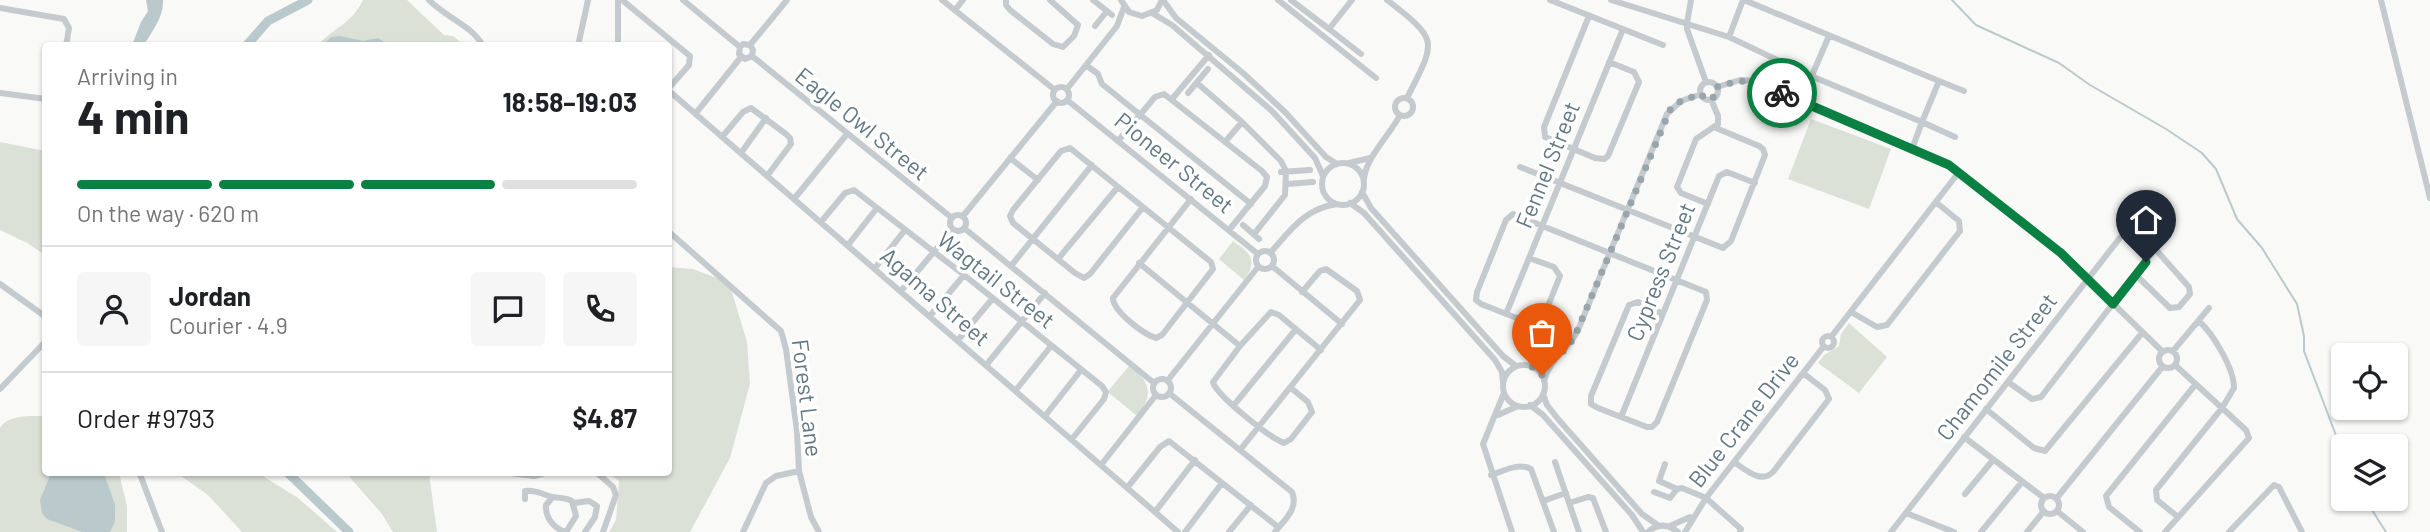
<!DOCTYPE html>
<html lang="en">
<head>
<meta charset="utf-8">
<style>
  :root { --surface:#fff; --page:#f6f6f6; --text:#202124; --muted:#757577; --line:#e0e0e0; --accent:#0b8043 }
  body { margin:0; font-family:Barlow,sans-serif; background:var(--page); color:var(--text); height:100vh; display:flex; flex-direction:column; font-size:26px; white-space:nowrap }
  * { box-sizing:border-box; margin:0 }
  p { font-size:23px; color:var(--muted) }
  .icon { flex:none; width:38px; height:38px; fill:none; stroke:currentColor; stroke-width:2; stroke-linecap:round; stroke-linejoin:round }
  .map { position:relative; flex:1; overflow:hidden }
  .details { position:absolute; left:42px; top:42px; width:630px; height:434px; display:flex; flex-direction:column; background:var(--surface); border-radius:7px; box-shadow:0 2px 5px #0004 }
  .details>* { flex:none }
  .controls { position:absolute; left:2331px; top:343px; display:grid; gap:14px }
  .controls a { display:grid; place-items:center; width:77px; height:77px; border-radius:7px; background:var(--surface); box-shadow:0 2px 5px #0004; font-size:35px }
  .pin { position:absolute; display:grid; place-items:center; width:60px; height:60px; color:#fff; margin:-72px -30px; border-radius:50% 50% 50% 0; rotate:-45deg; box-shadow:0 0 7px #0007 }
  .pin .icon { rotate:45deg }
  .courier { position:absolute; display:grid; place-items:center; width:70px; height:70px; margin:-35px; border:5px solid #0b8043; border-radius:50%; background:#fff; color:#222; box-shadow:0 2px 9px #0007 }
  .head em { font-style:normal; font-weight:700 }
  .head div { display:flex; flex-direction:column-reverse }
  .head { display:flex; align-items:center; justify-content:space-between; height:119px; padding:0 35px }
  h1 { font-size:46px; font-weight:700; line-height:52px }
  .bar { display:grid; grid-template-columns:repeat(4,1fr); gap:10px 7px; align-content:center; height:84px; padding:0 35px }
  .bar i { height:9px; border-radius:5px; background:var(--line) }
  .bar .current { background:var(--accent) }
  .bar p { grid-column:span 4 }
  .line { display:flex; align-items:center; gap:18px; padding:0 35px; border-top:2px solid var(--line) }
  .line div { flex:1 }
  .round { display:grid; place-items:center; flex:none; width:74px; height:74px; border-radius:7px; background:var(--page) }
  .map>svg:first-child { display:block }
</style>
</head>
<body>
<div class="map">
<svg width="2430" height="532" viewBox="0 0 2430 532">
  <rect width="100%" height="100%" fill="#f9f9f7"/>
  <!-- green -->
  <path fill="#dce1d7" d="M363,0H407L444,35L453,36L464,45L317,46C335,26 351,25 363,0Z
    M1811,119L1891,149L1869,209L1788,179Z
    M0,142L45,151V255L27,243L0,230Z
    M1233,241C1251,253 1258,261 1244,280L1219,259Z
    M669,267L693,269L719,279L731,289L747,342L750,384L730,458L690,532H609L616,520L619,481L608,473L668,472Z
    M1849,323L1887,357L1859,393L1818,363L1824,355L1839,346L1841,334Z
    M1129,366C1151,382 1154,394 1137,416L1109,393V390Z
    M45,416L46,472L119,473L127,506V532H0V428C8,414 31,416 45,416Z
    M177,473H258L298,498L337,532H242L208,495Z
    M346,473H429L437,532H393L382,514Z"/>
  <!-- water -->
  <path fill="#bacacc" d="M146,0H163C164,17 152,31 144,45H132L141,22L148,11Z
    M340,36L363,41L378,38L388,45H323L331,37Z
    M51,473H104L115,505V522L110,532H82L47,519L42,513L40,500Z"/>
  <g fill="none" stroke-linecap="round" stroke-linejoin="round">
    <!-- stream -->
    <path stroke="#bacacc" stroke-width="2" d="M1952,0L1976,25L2059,63L2090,85L2166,129L2202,153L2216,169L2237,219L2262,248L2297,304L2304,336V351L2343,454
      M2365,499L2386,532"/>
    <!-- river -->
    <path stroke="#bacacc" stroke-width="9" d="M246,46L268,21L308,0
      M287,472L349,532"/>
    <!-- minor -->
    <path stroke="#c4cacd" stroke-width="6" d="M429,0C445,17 473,26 483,46
      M618,0V46
      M622,0L690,56L689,65L668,89
      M683,0L740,47L739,54L745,59L752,56L753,50L750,45L743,44L740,47
      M942,0L1055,90
      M1006,0V5L1010,10L1053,44L1063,47L1074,36L1078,25L1050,0
      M1093,0L1112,15
      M1121,0L1129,12L1142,16L1157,10L1162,0
      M1163,0L1176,18L1243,73L1285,112L1326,157L1337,164
      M1278,0L1376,78
      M1291,0L1329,29
      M1352,0L1329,29L1361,54
      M1387,0C1440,41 1436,40 1407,98
      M1550,0L1663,45
      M1611,0L1729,37L1811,76L1922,122L1939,81L1964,91
      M1691,0L1687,23V29L1706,82
      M1744,0L1939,81
      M2381,0L2430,198
      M0,8L64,19L69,28L66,46
      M955,10L963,0
      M1152,13L1172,25L1272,111L1315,158L1323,176
      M1589,16L1544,127L1545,137L1595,158L1604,159L1608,156L1639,82L1634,72L1609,62
      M1095,26L1107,11
      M1729,37L1743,0
      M750,45L787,0
      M578,46L588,0
      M752,56L952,218
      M1086,65L1098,74L1102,84L1251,204
      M1700 91a9 9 0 1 1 18 0a9 9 0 1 1-18 0Z
      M1197,83L1242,122L1281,161L1286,171L1285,195L1254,234
      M1053 95a8 8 0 1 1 16 0a8 8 0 1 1-16 0Z
      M1717,87L1740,80L1755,81L1800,103L1949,165L2061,253L2163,352
      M1067,89L1117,26L1124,7
      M668,90L1178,532
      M0,93L46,99
      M1188,93L1208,69
      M1395 107a9 9 0 1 1 18 0a9 9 0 1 1-18 0Z
      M1172,99L1209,55
      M1067,100L1258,254
      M1800,103L1829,36
      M696,113L741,57
      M722,137L743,112L751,108L786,134L790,138L791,144L767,176
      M1118,141L1155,97L1164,94L1262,171L1267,177L1265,186L1229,230
      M1225,142L1242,122
      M1070,148L1143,207L1090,274L1084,278L1075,273L1013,223L1010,216L1013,210L1061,151Z
      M1912,149L1922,122L1955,137
      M741,153L766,118
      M1010,158L1038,180
      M1349,163L1370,158
      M1322 184a21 21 0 1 1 42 0a21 21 0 1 1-42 0Z
      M1520,167L1723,248L1731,241L1765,155L1763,149L1759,146L1716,128
      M1281,172L1310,170
      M1364,179C1366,157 1390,135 1400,115
      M1287,184L1313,182
      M1362,192L1371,208L1503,356L1516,366
      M794,199L847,134
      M1350,203L1364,213L1495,360L1502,372L1503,383
      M1708,204L1681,193L1677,187L1696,139L1718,124V116L1711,99
      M1143,207L1211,262L1213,269L1162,335L1156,338C1143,334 1113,311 1113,298L1191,199
      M950 223a8 8 0 1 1 16 0a8 8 0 1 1-16 0Z
      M963,216L1057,101
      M821,222L845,193L854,190L964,275L1102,386L1106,392L1104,399L1072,439
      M1243,225L1259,239
      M964,228L1154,383
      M668,231L781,331L786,349L797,431L799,471L811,517L819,532
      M848,245L877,208
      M1256 260a9 9 0 1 1 18 0a9 9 0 1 1-18 0Z
      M1270,253C1290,231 1305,208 1337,204
      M1529,258L1554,267L1560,276L1544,316L1539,324H1532L1481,304L1476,300L1477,292L1506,220L1513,214L1706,292L1707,300L1657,422L1652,427H1647L1598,408L1591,404V396L1629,305L1638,302L1663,314
      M1058,259L1118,187
      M1139,263L1240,346
      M1011,266L1092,165
      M1272,266L1342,324
      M875,268L905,230
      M0,284L46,317
      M901,291L953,229
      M1851,312L1877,327L1887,325L1960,231L1959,221L1937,203
      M1506,314L1623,29
      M930,316L964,275
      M1822 342a6 6 0 1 1 12 0a6 6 0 1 1-12 0Z
      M1831,337L1959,172
      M958,340L993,298
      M2159 359a9 9 0 1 1 18 0a9 9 0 1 1-18 0Z
      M2173,351L2209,308
      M987,364L1045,293
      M1503 386a21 21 0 1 1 42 0a21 21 0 1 1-42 0Z
      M1153 388a9 9 0 1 1 18 0a9 9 0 1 1-18 0Z
      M1168,380L1258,267
      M1544,381C1549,359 1569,349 1578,330L1667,114L1681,101L1701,94
      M2008,382L2032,399L2041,397L2155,249
      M1291,388L1308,402L1312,412L1291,439L1284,443C1270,438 1216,395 1213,382L1240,346L1271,312L1279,315L1321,350
      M0,389L46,341
      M1016,390L1051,346
      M1169,393L1292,492C1299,509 1284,520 1275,532
      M1504,393L1483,444L1512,532
      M1543,394L1547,405L1558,419L1642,514L1659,526
      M1234,405L1296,329
      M1530,405L1543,415L1632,515L1643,532
      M1986,409L2034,448L2045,451L2142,333
      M1498,415L1518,406
      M1045,416L1081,370
      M1621,417L1719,176L1727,172L1755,183
      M1964,437L2044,498
      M1240,450L1360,300L1357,291L1326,269L1320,271L1302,292
      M1555,462L1579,532
      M1734,462C1746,470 1761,484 1773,472L1829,399L1825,390L1803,373
      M1665,464L1659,481L1677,489
      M1101,465L1156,395
      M139,472L162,532
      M503,472L534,476L548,472
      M596,472L613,487L616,495L603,532
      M1491,475C1504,471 1519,462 1531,469L1554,532
      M1127,488L1160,447L1169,441L1278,527
      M1654,492L1670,498L1677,489L1682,488L1706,498
      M1965,494L1993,460
      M2041 505a9 9 0 1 1 18 0a9 9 0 1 1-18 0Z
      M552,498L546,505C545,518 554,528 565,532
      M1706,498L1741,529L1740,532
      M525,499V491C535,490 540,493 549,496C557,499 563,496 572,501L576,516L566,532
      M2056,499L2163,366
      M1543,501L1566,493
      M574,503L589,501L597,506L595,517L585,532
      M1569,503L1588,497L1593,498L1606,532
      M2057,511L2083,532
      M1155,512L1195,460
      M1906,513L1954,532
      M2178,517L2157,500L2156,490L2222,408L2234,388C2234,368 2213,334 2199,321
      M1670,526L1690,517
      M743,532L766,483L776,476L799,471
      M1185,532L1222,483
      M1229,532L1251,505
      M1648,532C1658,523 1668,524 1678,532
      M1685,532L1706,498L1824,346
      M1891,532L2126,230L2133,228L2141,233L2189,287L2190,294L2179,307L2170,308L2136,275
      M1981,532L2022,482
      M2027,532L2044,511
      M2140,532L2109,507L2106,496L2195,385
      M2165,532L2249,438L2246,430L2175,365
      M2229,532L2274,485L2279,487L2302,532"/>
  </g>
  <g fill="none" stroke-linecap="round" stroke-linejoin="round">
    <!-- done -->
    <path stroke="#98a5ac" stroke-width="7" stroke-dasharray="0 12.6" d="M1542,375L1531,366C1552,364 1564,353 1575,336L1670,110L1681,101L1701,94L1705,99H1711L1717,94V87C1746,78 1755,79 1782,93"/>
    <!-- route -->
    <path stroke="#0b8043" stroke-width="9" d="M1782,93L1949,165L2061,253L2113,304L2146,262"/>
  </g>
  <g text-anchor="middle" stroke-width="7" stroke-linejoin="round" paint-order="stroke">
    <!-- street labels -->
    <g font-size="23" fill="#637883" stroke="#fff">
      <text transform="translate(862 124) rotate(39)" y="8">Eagle Owl Street</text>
      <text transform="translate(1174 163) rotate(39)" y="8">Pioneer Street</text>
      <text transform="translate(1548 165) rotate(-68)" y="8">Fennel Street</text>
      <text transform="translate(1661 272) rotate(-68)" y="8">Cypress Street</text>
      <text transform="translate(996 280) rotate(38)" y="8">Wagtail Street</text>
      <text transform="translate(935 297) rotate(41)" y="8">Agama Street</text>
      <text transform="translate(1997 367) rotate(-52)" y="8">Chamomile Street</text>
      <text transform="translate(807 398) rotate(83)" y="8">Forest Lane</text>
      <text transform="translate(1744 420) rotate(-52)" y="8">Blue Crane Drive</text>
    </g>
  </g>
</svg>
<div class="controls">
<a><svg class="icon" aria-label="locate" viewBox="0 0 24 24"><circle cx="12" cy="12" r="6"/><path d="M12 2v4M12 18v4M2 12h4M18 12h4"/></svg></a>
<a><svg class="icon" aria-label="layers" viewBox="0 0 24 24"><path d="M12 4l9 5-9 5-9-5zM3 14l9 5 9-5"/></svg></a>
</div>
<div class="pin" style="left:1542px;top:375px;background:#ea580c"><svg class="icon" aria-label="bag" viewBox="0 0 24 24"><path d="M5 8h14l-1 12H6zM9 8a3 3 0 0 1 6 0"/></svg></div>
<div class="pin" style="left:2146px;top:262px;background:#1f2937"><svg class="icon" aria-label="home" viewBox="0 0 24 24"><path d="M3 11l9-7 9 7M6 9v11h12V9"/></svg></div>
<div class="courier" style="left:1782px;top:93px"><svg class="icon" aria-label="bike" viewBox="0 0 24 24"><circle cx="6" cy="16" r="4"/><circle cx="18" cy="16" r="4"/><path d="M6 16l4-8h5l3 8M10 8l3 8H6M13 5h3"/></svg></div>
<section class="details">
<div class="head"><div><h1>4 min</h1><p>Arriving in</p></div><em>18:58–19:03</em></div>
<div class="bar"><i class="current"></i><i class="current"></i><i class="current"></i><i></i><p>On the way · 620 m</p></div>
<div class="line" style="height:126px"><a class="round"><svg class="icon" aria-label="person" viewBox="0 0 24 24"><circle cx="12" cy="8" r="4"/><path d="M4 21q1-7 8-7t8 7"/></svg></a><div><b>Jordan</b><p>Courier · 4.9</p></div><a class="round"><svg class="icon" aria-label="chat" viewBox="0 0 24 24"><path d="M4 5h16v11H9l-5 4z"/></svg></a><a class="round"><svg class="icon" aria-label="phone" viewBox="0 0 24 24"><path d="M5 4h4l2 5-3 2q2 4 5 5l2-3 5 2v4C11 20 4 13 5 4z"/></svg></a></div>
<div class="line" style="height:91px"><div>Order #9793</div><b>$4.87</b></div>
</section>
</div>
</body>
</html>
